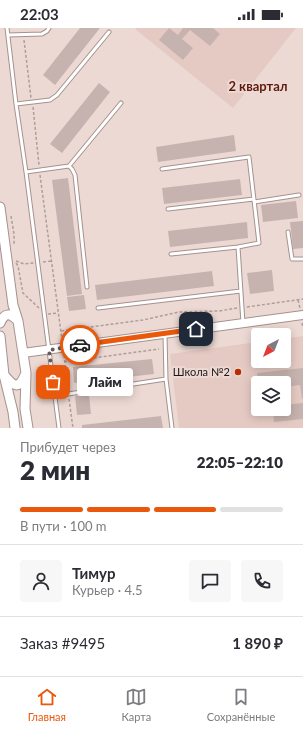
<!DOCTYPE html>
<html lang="ru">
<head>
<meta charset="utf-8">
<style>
  :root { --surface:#fff; --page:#f7f7f7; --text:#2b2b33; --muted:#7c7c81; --line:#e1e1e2; --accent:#ea580c }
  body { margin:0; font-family:Lato,sans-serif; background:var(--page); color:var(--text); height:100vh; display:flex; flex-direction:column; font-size:15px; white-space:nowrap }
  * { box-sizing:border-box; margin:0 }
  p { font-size:13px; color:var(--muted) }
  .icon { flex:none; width:22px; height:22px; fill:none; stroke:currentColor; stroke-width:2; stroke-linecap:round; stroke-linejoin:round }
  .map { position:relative; height:400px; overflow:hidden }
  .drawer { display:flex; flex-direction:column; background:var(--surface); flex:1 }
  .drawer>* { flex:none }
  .needle { width:26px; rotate:222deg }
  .fabs { position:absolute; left:251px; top:300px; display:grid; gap:8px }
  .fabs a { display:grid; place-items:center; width:40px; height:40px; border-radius:4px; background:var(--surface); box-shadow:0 2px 10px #0003; font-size:20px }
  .pin { position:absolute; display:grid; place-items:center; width:34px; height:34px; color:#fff; margin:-17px; border-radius:8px; box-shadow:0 2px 6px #0006 }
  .courier { position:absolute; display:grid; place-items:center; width:40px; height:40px; margin:-20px; border:3px solid #ea580c; border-radius:50%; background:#fff; color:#222; box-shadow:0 1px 5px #0007 }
  .bubble { position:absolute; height:28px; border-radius:4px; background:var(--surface); box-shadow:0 2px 10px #0003; font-size:13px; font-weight:800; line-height:28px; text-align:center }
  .headline em { font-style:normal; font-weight:800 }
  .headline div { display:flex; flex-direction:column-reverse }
  .headline { display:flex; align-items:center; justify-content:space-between; height:68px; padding:0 20px }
  h1 { font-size:26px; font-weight:800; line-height:30px }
  .bar { display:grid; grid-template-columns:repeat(4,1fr); gap:6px 4px; align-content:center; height:48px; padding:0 20px }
  .bar i { height:5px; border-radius:3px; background:var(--line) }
  .bar .selected { background:var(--accent) }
  .bar p { grid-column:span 4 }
  .line { display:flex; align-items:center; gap:10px; padding:0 20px; border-top:1px solid var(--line) }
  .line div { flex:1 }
  .round { display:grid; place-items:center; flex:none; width:42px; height:42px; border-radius:4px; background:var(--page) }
  .status { display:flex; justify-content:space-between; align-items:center; height:28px; padding:0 20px; background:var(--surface); direction:ltr }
  .status svg { height:11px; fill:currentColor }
  .tab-bar { display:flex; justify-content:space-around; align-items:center; height:56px; border-top:1px solid var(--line); background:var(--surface); font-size:11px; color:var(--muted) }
  .tab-bar a { display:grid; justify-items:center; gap:2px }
  .tab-bar .selected { color:var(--accent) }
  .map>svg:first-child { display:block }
</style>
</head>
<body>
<div class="status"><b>22:03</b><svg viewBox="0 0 49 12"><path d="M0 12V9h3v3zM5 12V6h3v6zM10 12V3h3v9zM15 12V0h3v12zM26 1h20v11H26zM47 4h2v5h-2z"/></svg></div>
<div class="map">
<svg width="303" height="400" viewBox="0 0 303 400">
  <rect width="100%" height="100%" fill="#edd9d4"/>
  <!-- built -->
  <path fill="#e5cac3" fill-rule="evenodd" d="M136,0H296L233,80L135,1Z
    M303,308V400H179L170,326L258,314V333H284V311ZM258,355H284V381H258Z"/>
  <!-- building -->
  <path fill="#c6b3af" d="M80,0H100L55,57L43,47Z
    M169,0L178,7L183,0H213L220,6L210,18L190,2L182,11L193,20L183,32L159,12Z
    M99,55L110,64L62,125L50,116Z
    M234,107L236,123L158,134L156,119Z
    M68,150L82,266L67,268L52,152Z
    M240,151L242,167L164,176L162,160Z
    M296,173L298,190L263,194L261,177Z
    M303,193V220L293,221L290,194Z
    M247,194L248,210L170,219L168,203Z
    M272,242L274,263L250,266L247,245Z
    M212,243L214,258L97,272L95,257Z
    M84,267L86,281L69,283L67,269Z
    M152,331L154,346L74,355L73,339Z
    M303,340V370L302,371L300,357L284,359V355H258L257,345Z
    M89,367L91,386L77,387L75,368Z
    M303,375V391L274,394L273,381H284V377Z
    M161,388L163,400H82V397Z"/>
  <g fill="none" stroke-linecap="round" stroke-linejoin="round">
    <defs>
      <path id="service" d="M7,0L16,76L26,144L59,400
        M8,7L42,6L47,3L49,0
        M16,76L50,72L57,67L109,4
        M69,138L121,75
        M162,141L249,129L259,215L238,219L243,295
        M26,144L69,138L72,141L75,147L87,259
        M254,174L299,167
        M168,181L254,171
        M288,204L292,231H303
        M171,226L238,219
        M98,280L241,263
        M165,307L166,351L172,400
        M55,368L166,351"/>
      <path id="tertiary" d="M23,325L303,287"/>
      <path id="secondary" d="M0,179L11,262L13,277L18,293L26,345L25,381L28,400
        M0,295C5,284 10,285 18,293
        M0,308L4,347L13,384L15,400
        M5,348C13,358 19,362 25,347"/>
    </defs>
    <!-- service casing -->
    <use href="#service" stroke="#a4928e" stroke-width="5"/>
    <!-- tertiary casing -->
    <use href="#tertiary" stroke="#a4928e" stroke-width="10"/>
    <!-- secondary casing -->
    <use href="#secondary" stroke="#a4928e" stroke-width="11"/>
    <!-- path -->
    <path stroke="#ae9e9a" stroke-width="1.5" stroke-dasharray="3 2" stroke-linecap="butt" d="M24,12L31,70
      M33,79L39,137
      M40,147L62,312
      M11,188L14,206V216
      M16,233L24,236L34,235
      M43,234L51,233
      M16,235L18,238L23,265L39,280
      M298,272L300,280
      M247,279L303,271
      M48,286L58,285
      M302,295L303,300
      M61,303L143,292L179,284L219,283L237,280
      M64,327L68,361
      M64,334L159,321
      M69,371L73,400"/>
    <!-- service -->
    <use href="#service" stroke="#fff" stroke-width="3"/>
    <!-- tertiary -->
    <use href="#tertiary" stroke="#fff" stroke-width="8"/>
    <!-- secondary -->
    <use href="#secondary" stroke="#fff" stroke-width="9"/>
  </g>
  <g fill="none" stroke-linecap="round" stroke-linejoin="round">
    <!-- done -->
    <path stroke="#665b58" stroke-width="4" stroke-dasharray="0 7.2" d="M53,354L49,322L80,317"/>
    <!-- route -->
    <path stroke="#ea580c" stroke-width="5" d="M80,317L196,301"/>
  </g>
  <!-- markers -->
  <circle fill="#b72d03" stroke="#edd9d4" stroke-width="1.5" cx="238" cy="344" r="4"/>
  <g text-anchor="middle" stroke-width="4" stroke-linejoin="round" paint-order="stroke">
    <!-- poi labels -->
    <g font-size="11" fill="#1e1716" stroke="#edd9d4" text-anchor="end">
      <text x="230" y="348">Школа №2</text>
    </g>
    <!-- quarter labels -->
    <g font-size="13" font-weight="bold" fill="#5c1a0b" stroke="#edd9d4">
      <text x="258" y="63">2 квартал</text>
    </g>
  </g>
</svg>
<div class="fabs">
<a><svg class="needle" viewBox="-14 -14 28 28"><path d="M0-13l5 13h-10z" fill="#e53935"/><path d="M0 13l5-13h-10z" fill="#7c7c81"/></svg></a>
<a><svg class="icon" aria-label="layers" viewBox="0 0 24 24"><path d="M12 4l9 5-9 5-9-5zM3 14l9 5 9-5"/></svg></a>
</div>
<div class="pin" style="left:53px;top:354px;background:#ea580c"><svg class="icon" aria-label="bag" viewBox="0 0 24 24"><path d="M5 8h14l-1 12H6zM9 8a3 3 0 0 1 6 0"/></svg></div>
<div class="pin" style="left:196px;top:301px;background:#1f2937"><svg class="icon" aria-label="home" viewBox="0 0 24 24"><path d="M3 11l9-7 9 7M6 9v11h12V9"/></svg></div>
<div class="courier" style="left:80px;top:317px"><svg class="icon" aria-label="car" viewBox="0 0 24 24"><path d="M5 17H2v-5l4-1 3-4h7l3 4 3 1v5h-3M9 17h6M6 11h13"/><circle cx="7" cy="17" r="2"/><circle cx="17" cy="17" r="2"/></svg></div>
<div class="bubble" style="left:77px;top:340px;width:56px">Лайм</div>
</div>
<section class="drawer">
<div class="headline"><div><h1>2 мин</h1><p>Прибудет через</p></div><em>22:05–22:10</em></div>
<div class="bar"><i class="selected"></i><i class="selected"></i><i class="selected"></i><i></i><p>В пути · 100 m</p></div>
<div class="line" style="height:72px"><a class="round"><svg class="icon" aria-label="person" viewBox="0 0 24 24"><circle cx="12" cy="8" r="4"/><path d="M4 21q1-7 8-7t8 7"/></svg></a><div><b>Тимур</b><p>Курьер · 4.5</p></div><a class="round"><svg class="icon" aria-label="chat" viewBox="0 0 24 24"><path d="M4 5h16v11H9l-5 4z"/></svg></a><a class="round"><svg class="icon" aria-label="phone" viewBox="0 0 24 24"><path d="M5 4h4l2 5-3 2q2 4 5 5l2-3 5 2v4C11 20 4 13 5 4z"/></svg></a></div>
<div class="line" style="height:52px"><div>Заказ #9495</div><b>1 890 ₽</b></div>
</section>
<nav class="tab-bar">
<a class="selected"><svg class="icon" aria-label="home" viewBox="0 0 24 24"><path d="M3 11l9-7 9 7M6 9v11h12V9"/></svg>Главная</a>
<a><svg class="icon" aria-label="map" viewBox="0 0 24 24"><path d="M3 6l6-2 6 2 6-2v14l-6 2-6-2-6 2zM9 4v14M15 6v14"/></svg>Карта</a>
<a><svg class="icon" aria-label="saved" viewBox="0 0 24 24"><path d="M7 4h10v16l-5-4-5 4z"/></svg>Сохранённые</a>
</nav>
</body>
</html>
